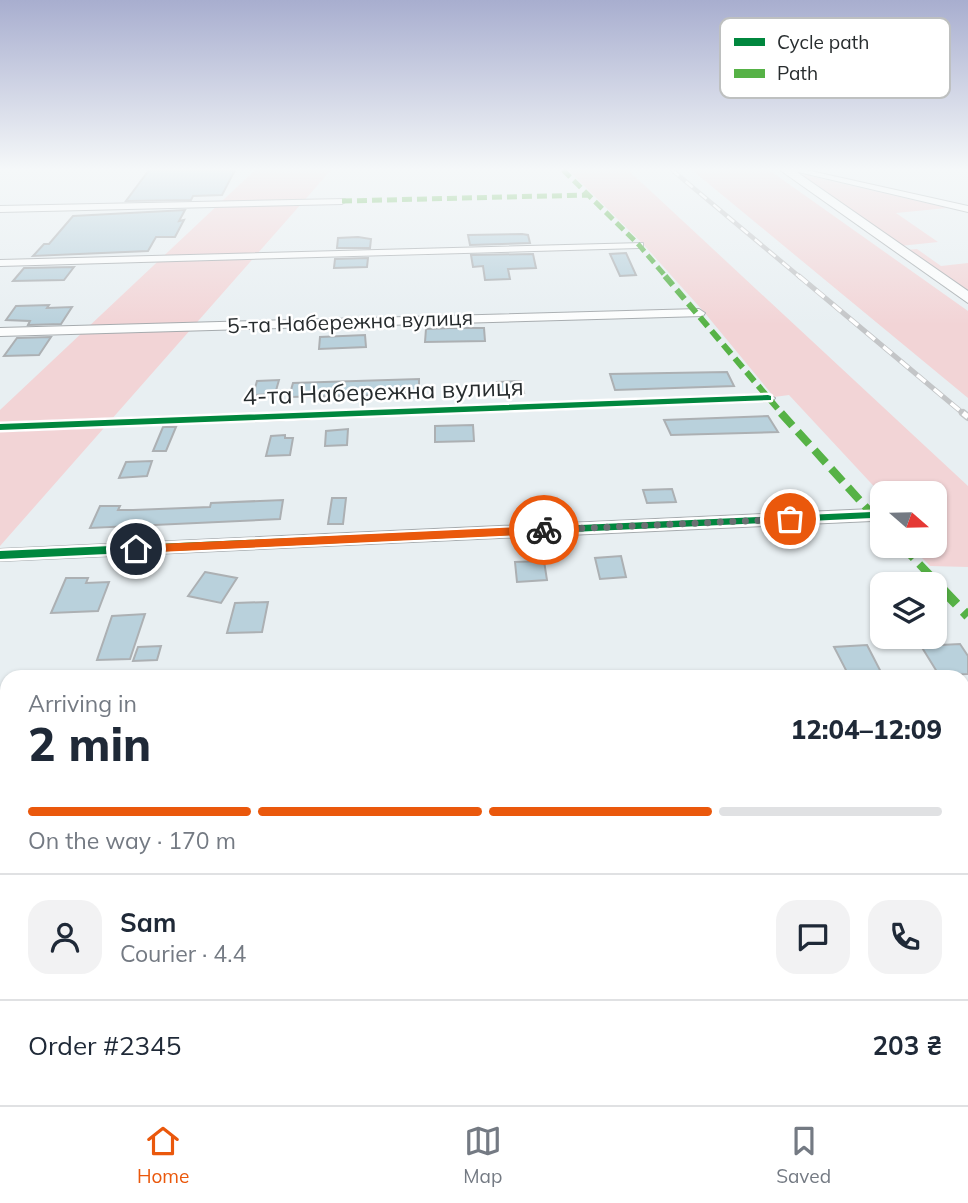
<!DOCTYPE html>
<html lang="en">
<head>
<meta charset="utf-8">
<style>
  :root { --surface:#fff; --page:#f2f2f3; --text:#1f2937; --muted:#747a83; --line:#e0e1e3; --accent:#ea580c }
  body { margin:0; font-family:Mulish,sans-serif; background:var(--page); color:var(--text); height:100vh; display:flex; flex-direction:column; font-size:26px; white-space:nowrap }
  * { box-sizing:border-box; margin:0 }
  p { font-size:23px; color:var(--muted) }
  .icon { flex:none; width:38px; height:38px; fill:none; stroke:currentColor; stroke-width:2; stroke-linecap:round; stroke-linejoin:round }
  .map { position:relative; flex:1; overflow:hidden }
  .drawer { position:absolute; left:0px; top:670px; width:970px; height:436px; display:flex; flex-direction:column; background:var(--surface); border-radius:21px 21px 0 0; box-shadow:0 2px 5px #0004 }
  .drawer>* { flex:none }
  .needle { width:46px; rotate:110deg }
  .fabs { position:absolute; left:870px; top:481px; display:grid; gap:14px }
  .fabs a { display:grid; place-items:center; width:77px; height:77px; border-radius:14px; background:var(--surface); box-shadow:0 2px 5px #0004; font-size:35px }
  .pin { position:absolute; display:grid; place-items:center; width:60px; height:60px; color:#fff; margin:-30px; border:4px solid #fff; border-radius:50%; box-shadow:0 2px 7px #0007 }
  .courier { position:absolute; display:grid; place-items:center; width:70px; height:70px; margin:-35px; border:5px solid #ea580c; border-radius:50%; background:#fff; color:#222; box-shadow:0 2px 9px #0007 }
  .head em { font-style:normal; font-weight:800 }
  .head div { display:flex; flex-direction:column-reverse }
  .head { display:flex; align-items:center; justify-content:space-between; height:119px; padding:0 28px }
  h1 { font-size:46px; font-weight:800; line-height:52px }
  .bar { display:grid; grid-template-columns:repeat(4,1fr); gap:10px 7px; align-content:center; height:84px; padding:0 28px }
  .bar i { height:9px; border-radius:5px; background:var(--line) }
  .bar .active { background:var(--accent) }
  .bar p { grid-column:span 4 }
  .line { display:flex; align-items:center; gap:18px; padding:0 28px; border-top:2px solid var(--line) }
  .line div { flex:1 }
  .round { display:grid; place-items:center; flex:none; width:74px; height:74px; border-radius:21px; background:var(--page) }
  .tabs { display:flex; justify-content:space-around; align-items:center; height:98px; border-top:2px solid var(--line); background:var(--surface); font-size:19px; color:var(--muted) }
  .tabs a { display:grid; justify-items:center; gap:4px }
  .tabs .active { color:var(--accent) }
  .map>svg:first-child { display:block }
</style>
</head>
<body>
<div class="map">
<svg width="968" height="1105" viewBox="0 0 968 1105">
  <rect width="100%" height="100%" fill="#e8eff2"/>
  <!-- green -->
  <path fill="#f2d4d6" d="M255,170H331L0,546V410Z
    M568,170H628L968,486V567L930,566L910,546H934V494L882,495L789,395L774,397L704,312L643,244Z
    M692,170H769L968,311V398Z
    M797,173L947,208L896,213L938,242L900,246Z
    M917,249L941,266L968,263V292L906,250Z"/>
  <!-- building -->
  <path fill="#b9d1dc" stroke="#acb0b3" stroke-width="2" d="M149,170H235L222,195L193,196L191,200L126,201Z
    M185,210L179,221L184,220L175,237H156L148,251L33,256L44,244H49L73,216Z
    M522,234L528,235L530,243L470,245L468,235Z
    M358,237L371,239L370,248H337L338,238Z
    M626,253L636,275L620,276L610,254Z
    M533,254L536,268L508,269L510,279L485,280L483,266L473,267L471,255Z
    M368,258L367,267L334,268L335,259Z
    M74,267L64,280L13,281L24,268Z
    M49,305L47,308L72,307L61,324L28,325L30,321L6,320L16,306Z
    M450,328H484L485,341L425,342L426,329Z
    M365,335L366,347L319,349L320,337Z
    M51,337L39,355L4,356L17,338Z
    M727,372L734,386L615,390L610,374Z
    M419,379V394L289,397L293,383Z
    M279,380L275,394L253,395L257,381Z
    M521,381L524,393L499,394L497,382Z
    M768,416L778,432L671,435L664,420Z
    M473,425L474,441L435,442V426Z
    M163,427H176L166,451H153Z
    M348,429L347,445L325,446L326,431Z
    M285,435V438H293L290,455L266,456L271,436Z
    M152,461L147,476L119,478L126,462Z
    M672,489L676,502L647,503L643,490Z
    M332,498H346L343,524H328Z
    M283,500L280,519L90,528L100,506H120L118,510H133L210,507L211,503Z
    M621,556L626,577L600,579L595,558Z
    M544,561L547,580L517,582L515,562Z
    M205,572L237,578L221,603L188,596Z
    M66,578H88L86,583L109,582L98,611L51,613Z
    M268,602L262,632L227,633L235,603Z
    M145,614L130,659L97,660L112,616Z
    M960,644L968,656V674L939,675L921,646Z
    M867,645L882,674L849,676L834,647Z
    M161,646L157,660L133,661L138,647Z"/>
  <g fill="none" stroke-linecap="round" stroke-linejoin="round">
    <defs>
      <path id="minor" d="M790,170H806L968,206V212Z
        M345,199L347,201L342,204L0,212V206Z
        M643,243V247L639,248L0,266V260Z
        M699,309L705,313L703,316L0,336V328Z
        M768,394L775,398L773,401L0,431V423Z
        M872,509L880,515L872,521L0,561V549Z
        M962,693H968V711H962Z
        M0,748H7V768H0Z
        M962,1031H968V1059H962Z
        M62,1099H178L176,1105H60Z"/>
      <path id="major" d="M780,170H794L968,291V303Z"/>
    </defs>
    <!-- minor casing -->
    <use href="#minor" stroke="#a6abae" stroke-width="2"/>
    <!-- major casing -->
    <use href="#major" stroke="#a6abae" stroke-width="2"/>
    <!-- minor -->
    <use href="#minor" fill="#fcfdfd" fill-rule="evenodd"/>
    <!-- major -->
    <use href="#major" fill="#fcfdfd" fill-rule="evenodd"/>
    <defs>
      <path id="rail-far2" d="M672,170L801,278"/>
      <path id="rail-far1" d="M799,276L965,415"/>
      <path id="rail" d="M963,413L968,417"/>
    </defs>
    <!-- rail-far2 casing -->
    <use href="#rail-far2" stroke="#c3c5c7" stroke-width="4.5"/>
    <!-- rail-far1 casing -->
    <use href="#rail-far1" stroke="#c3c5c7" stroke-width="5"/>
    <!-- rail casing -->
    <use href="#rail" stroke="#c3c5c7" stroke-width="8"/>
    <!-- rail-far2 -->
    <use href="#rail-far2" stroke="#fff" stroke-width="2.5" stroke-dasharray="9" stroke-linecap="butt"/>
    <!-- rail-far1 -->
    <use href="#rail-far1" stroke="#fff" stroke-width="3.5" stroke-dasharray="11" stroke-linecap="butt"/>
    <!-- rail -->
    <use href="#rail" stroke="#fff" stroke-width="5" stroke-dasharray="15" stroke-linecap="butt"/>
    <!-- quiet-far3 -->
    <path stroke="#56b246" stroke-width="5" stroke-dasharray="10 5" stroke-linecap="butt" d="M563,170L639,245L667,278
      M342,201L588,195"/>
    <!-- quiet-far2 -->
    <path stroke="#56b246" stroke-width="6" stroke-dasharray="12 6" stroke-linecap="butt" d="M665,276L783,415"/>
    <!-- quiet-far1 -->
    <path stroke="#56b246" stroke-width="8" stroke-dasharray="17 8" stroke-linecap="butt" d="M781,413L882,525
      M902,546L944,590"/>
    <!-- quiet -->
    <path stroke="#56b246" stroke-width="10" stroke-dasharray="21 10" stroke-linecap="butt" d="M942,589L968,616"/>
    <defs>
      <path id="cycleway" d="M768,395L771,396V400L0,430V424Z
        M872,512L877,515L872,518L0,559V551Z"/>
    </defs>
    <!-- cycleway casing -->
    <use href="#cycleway" stroke="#fff" stroke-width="5"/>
    <!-- cycleway -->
    <use href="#cycleway" fill="#00873e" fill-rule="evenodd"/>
  </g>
  <!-- sky -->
  <linearGradient id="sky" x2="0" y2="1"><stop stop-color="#a8aecf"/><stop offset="0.52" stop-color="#f5f8f9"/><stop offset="1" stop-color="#f5f8f9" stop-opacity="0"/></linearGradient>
  <rect width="968" height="325" fill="url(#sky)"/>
  <!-- route -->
  <path fill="#ea580c" d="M544,526L550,530L544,534L136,553L131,549L136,545Z"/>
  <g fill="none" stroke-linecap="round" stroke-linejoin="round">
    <!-- done -->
    <path stroke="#6b7073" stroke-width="7" stroke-dasharray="0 12.6" d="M544,530L790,519"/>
  </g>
  <g text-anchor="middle" stroke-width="5" stroke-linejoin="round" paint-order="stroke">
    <!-- far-street labels -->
    <g font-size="21" fill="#272c2e" stroke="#fff">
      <text transform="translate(350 322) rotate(-2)" y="7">5-та Набережна вулиця</text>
    </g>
    <!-- street labels -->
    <g font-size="24" fill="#272c2e" stroke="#fff">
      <text transform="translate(383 392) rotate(-2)" y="8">4-та Набережна вулиця</text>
    </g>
  </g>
  <!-- legend -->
  <rect x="720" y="18" width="230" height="80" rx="10" fill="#fff" stroke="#bec0c0" stroke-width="2"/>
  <rect x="734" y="38" width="31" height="8" fill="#00873e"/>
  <rect x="734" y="69" width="31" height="9" fill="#56b246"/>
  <g font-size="19" fill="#272c2e">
    <text x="777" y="49">Cycle path</text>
    <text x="777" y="80">Path</text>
  </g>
</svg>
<div class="fabs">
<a><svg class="needle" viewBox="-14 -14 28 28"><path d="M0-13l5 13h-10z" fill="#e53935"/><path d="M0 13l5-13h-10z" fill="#747a83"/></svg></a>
<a><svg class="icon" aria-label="layers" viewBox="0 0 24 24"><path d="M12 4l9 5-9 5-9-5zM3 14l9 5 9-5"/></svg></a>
</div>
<div class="pin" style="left:790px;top:519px;background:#ea580c"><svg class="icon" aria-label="bag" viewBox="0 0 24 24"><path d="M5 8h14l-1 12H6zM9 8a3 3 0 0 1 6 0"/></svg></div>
<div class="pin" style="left:136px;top:549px;background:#1f2937"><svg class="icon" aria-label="home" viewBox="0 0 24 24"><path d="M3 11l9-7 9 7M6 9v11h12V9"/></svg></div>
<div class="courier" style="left:544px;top:530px"><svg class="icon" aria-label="bike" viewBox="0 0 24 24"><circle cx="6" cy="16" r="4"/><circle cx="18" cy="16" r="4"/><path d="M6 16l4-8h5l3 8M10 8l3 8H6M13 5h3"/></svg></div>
<section class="drawer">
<div class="head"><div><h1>2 min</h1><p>Arriving in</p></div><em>12:04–12:09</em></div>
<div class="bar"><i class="active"></i><i class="active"></i><i class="active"></i><i></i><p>On the way · 170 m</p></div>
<div class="line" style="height:126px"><a class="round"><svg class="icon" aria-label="person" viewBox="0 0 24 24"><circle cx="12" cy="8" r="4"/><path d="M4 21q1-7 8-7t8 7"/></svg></a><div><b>Sam</b><p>Courier · 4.4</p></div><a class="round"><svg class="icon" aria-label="chat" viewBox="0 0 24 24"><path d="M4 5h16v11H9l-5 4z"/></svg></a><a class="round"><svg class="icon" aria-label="phone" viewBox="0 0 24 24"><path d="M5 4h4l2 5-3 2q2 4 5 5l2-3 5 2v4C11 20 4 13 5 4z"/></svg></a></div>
<div class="line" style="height:91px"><div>Order #2345</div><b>203 ₴</b></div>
</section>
</div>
<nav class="tabs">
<a class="active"><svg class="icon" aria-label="home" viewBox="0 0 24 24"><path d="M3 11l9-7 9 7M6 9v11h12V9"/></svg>Home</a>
<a><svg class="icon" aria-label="map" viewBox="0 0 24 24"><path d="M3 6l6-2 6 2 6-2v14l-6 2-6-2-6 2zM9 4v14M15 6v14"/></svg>Map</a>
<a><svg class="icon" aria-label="saved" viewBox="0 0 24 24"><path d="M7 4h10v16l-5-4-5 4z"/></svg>Saved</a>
</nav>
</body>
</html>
